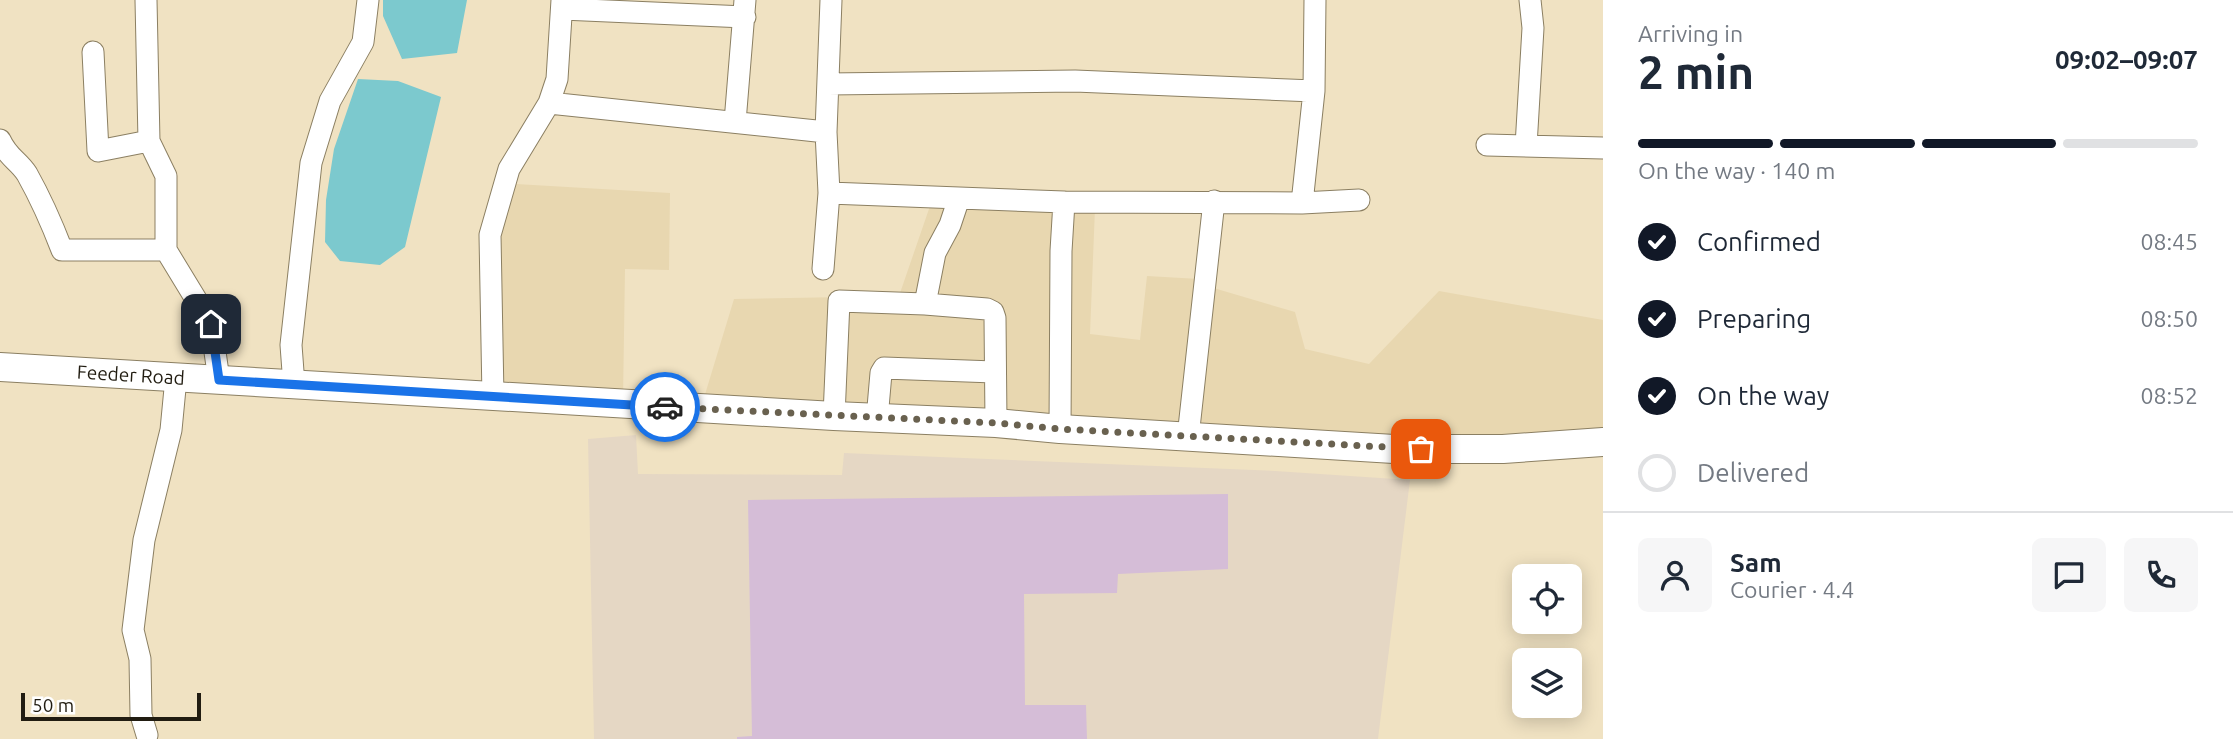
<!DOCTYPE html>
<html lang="en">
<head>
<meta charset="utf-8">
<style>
  :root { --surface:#fff; --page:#f6f6f7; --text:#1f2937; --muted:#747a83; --line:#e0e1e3; --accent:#111827 }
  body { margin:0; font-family:Ubuntu,sans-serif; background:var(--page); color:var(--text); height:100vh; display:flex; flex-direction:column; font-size:26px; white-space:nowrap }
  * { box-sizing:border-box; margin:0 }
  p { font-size:23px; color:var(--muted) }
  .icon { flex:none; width:38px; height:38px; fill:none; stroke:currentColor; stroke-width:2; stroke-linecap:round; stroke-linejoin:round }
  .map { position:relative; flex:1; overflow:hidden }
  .drawer { display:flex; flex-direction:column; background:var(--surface); width:630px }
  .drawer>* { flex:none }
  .buttons { position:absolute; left:1512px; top:564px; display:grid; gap:14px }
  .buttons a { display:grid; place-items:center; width:70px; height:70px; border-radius:10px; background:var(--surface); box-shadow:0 4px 18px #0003; font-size:35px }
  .scale { position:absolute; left:21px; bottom:18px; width:180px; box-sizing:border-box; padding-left:7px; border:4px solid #211c11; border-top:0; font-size:19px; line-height:24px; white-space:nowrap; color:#211c11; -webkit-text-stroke:5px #fff; paint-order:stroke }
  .pin { position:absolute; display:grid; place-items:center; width:60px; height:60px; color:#fff; margin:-30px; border-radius:14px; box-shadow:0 4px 10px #0006 }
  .courier { position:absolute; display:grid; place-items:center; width:70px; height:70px; margin:-35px; border:5px solid #1a73e8; border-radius:50%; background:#fff; color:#222; box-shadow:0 2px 9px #0007 }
  .overview em { font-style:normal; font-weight:700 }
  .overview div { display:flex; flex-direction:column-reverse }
  .overview { display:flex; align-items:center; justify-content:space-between; height:119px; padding:0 35px }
  h1 { font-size:46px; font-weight:700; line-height:52px }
  .bar { display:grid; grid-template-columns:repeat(4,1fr); gap:10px 7px; align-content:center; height:84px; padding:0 35px }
  .bar i { height:9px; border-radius:5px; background:var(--line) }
  .bar .selected { background:var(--accent) }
  .bar p { grid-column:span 4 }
  .line { display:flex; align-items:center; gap:18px; padding:0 35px; border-top:2px solid var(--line) }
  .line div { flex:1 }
  .round { display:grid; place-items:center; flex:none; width:74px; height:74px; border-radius:10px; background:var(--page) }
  ol { padding:0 35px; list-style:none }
  li { display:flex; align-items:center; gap:21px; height:77px }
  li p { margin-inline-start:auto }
  li .icon { padding:7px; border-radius:50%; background:var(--accent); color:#fff; stroke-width:4 }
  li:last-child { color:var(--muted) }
  li i { width:38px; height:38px; border:4px solid var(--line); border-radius:50% }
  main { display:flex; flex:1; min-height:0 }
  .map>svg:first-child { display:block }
</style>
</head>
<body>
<main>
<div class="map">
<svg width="1603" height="739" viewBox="0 0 1603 739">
  <rect width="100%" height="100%" fill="#f0e2c2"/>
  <!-- built -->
  <path fill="#e8d7b0" d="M516,184L670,193L669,270L625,269L623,399L500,392L498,237Z
    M930,206L1095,208L1090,334L1140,340L1147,276L1199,279L1217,289L1295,312L1305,349L1369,364L1439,291L1603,320V434L1497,441L1384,434L1218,432L703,401L734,299L899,296Z"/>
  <!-- industrial -->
  <path fill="#e5d7c4" d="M636,435L638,474L842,475L844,453L1275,471L1410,480L1378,739H594L588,439Z"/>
  <!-- water -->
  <path fill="#7cc9ce" d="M383,0H467L457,53L402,59L383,16Z
    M358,79L398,81L441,97L405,247L380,265L340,261L325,242L326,200L334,149Z"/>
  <!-- building -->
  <path fill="#d5bdd7" d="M1228,494V569L1118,574L1117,593L1024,594L1025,705H1086L1087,739H737V737L752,736L748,500Z"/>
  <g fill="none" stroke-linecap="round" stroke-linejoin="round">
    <defs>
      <path id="street" d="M146,0L149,141L166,176V250L211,324L219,380
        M562,9L745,17
        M93,52L98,151L149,141
        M828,84L1075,81L1314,91
        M549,103L826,132L829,193L823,269
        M735,122L745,0
        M826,132L831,0
        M0,140C8,158 18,160 27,174C41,199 52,224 62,250H166
        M1487,145L1603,148
        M1526,146L1533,28L1530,0
        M829,193L1064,202L1302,203L1359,200
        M1302,203L1314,91L1315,0
        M925,304L935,253L950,225L959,198
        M294,385L291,345L311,163L330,101L363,42L368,0
        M493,397L490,235L509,169L549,103L557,79L562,0
        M834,416L839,301L925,304L987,309L993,312L995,318L996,423
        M877,419L881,373L884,368L994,372
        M1060,429L1061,251L1064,202
        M1188,437L1214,201
        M147,735L141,715L140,659L133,630L144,540L171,430L176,378"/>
      <g id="secondary">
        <path id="s1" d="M0,367L834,416L996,423L1060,429L1394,449H1503L1603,442"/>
      </g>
    </defs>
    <!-- street casing -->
    <use href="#street" stroke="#8b7f62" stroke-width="23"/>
    <!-- secondary casing -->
    <use href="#secondary" stroke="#8b7f62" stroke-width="30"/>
    <!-- street -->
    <use href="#street" stroke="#fff" stroke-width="21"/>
    <!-- secondary -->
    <use href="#secondary" stroke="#fff" stroke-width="28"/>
  </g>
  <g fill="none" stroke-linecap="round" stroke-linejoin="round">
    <!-- done -->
    <path stroke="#69614f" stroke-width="7" stroke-dasharray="0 12.6" d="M665,407L996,423L1060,429L1421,449"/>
    <!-- route -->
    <path stroke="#1a73e8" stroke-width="9" d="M211,324L219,380L665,407"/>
  </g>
  <g text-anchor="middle" stroke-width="5" stroke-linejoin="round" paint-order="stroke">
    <!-- street labels -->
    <g font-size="19" fill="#211c11" stroke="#fff">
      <text dy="7" stroke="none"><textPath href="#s1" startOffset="131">Feeder Road</textPath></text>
    </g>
  </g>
</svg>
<div class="buttons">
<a><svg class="icon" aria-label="locate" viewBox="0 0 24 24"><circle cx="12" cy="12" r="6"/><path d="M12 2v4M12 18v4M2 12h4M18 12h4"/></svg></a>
<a><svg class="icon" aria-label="layers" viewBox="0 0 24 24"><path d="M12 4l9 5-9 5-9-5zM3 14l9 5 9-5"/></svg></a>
</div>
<div class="scale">50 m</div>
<div class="pin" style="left:1421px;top:449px;background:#ea580c"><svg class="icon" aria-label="bag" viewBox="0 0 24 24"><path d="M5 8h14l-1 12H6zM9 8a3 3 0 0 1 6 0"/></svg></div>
<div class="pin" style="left:211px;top:324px;background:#1f2937"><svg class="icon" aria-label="home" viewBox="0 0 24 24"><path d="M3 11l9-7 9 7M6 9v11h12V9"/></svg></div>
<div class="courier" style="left:665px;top:407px"><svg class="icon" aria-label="car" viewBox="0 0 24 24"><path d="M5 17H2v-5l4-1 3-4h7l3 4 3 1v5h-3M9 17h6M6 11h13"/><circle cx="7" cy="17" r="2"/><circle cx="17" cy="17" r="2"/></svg></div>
</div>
<section class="drawer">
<div class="overview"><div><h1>2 min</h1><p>Arriving in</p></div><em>09:02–09:07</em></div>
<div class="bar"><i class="selected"></i><i class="selected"></i><i class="selected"></i><i></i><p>On the way · 140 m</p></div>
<ol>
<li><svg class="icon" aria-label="check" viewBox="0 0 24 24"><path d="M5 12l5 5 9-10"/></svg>Confirmed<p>08:45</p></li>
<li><svg class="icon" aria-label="check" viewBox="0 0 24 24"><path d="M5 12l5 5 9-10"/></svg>Preparing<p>08:50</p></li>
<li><svg class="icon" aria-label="check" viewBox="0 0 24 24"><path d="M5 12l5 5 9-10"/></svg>On the way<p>08:52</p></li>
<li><i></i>Delivered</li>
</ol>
<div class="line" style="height:126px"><a class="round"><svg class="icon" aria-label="person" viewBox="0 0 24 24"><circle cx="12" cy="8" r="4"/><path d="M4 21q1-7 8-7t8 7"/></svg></a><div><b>Sam</b><p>Courier · 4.4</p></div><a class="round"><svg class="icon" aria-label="chat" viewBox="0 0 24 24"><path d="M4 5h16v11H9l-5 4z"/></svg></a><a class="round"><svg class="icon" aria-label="phone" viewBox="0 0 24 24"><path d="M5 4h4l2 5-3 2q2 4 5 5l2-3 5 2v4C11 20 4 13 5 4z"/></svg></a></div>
</section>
</main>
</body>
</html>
